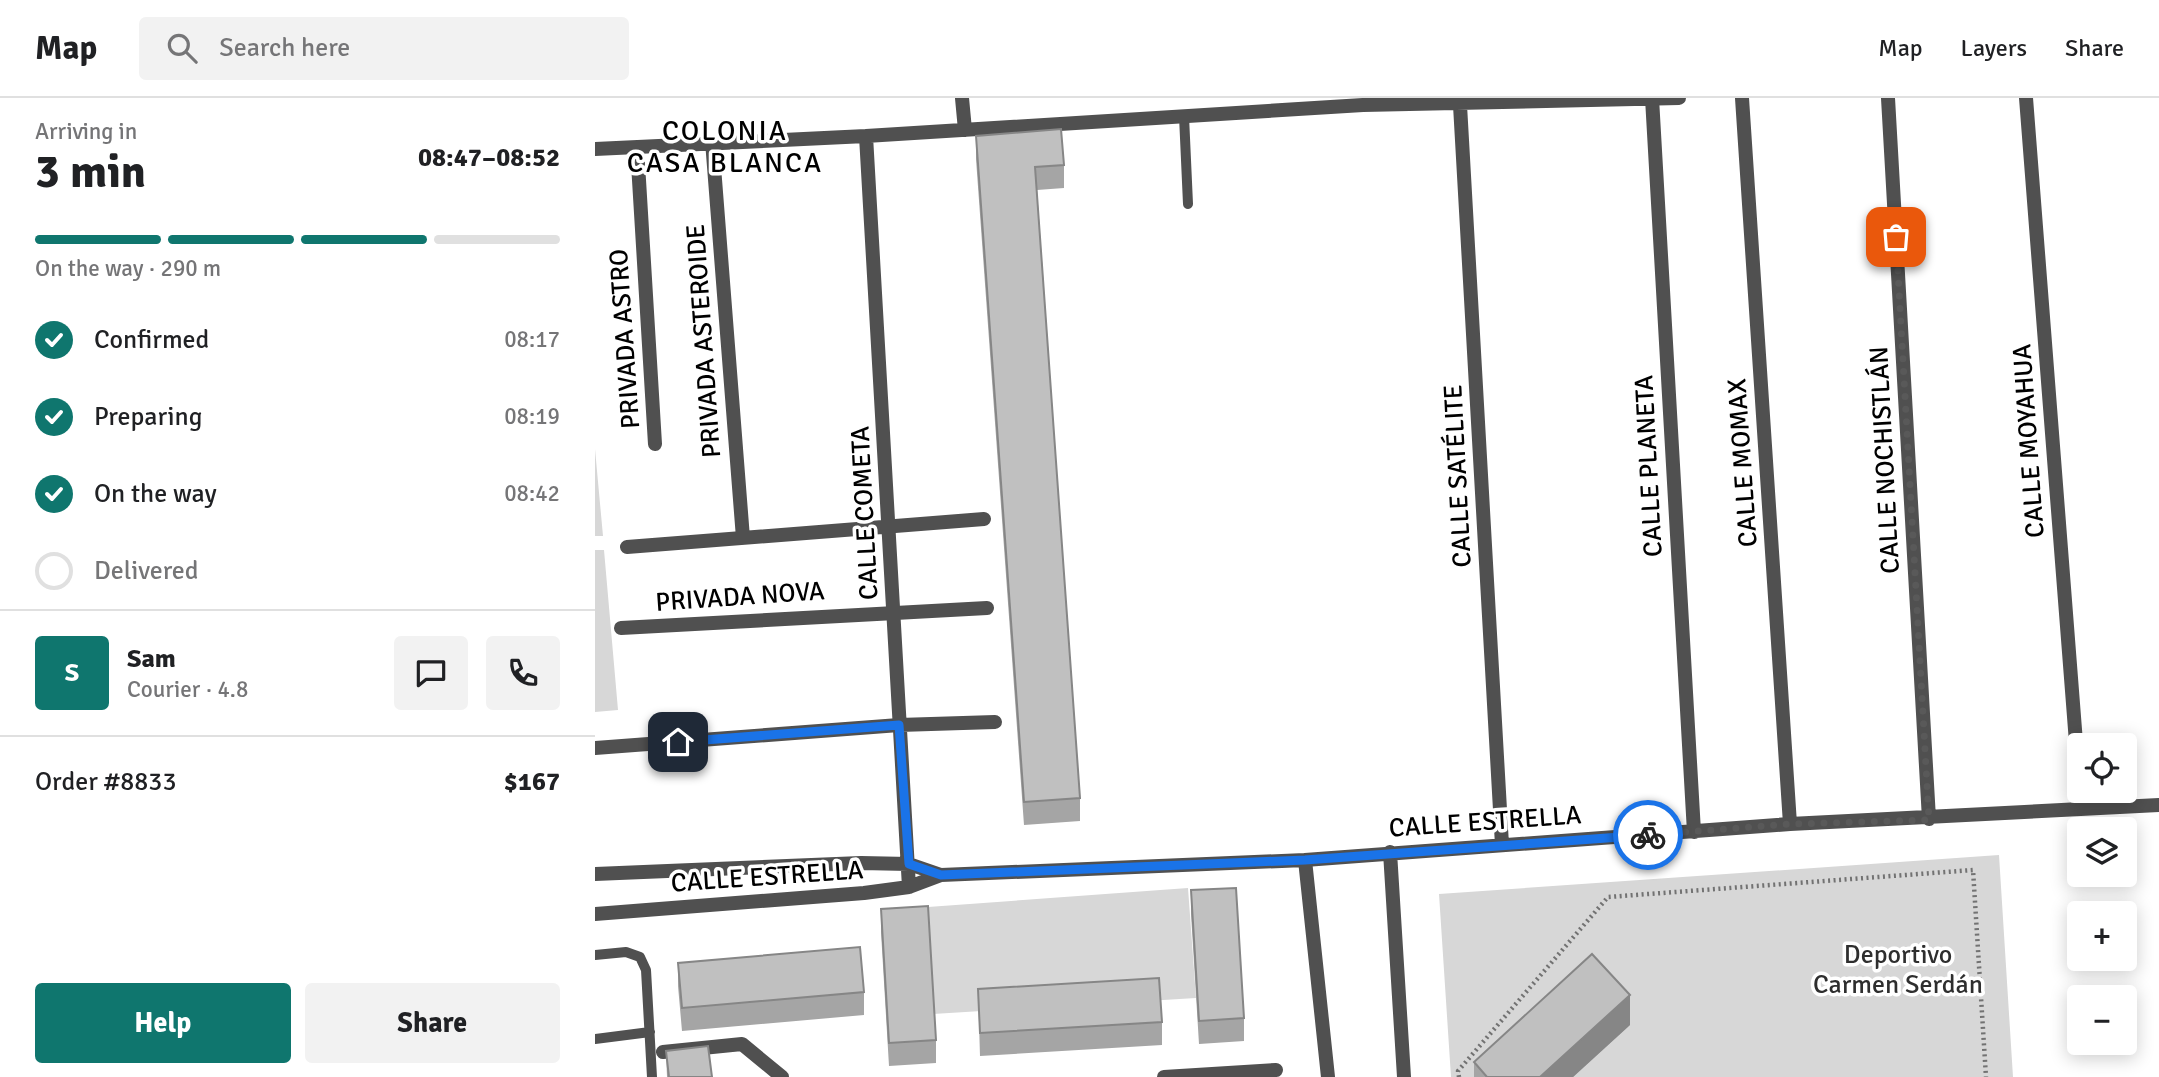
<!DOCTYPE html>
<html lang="en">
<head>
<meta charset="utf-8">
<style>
  :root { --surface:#fff; --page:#f2f2f2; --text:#202124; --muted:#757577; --line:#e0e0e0; --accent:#0f766e }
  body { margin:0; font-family:Signika,sans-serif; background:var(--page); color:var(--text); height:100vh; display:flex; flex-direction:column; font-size:26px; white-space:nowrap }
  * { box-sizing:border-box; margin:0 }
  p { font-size:23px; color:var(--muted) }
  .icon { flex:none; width:38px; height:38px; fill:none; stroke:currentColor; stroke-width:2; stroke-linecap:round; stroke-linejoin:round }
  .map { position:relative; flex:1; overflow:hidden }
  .details { display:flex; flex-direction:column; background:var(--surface); width:595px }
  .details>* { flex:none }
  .tools { position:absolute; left:1472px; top:635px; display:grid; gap:14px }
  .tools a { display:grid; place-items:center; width:70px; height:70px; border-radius:7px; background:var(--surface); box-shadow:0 4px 18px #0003; font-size:35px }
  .pin { position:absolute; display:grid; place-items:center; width:60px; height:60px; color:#fff; margin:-30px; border-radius:14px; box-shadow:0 4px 10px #0006 }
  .courier { position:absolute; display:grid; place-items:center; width:70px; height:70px; margin:-35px; border:5px solid #1a73e8; border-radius:50%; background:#fff; color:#222; box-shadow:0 2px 9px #0007 }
  .overview em { font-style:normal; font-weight:700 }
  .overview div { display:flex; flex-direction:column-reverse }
  .overview { display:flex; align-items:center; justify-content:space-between; height:119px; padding:0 35px }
  h1 { font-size:46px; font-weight:700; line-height:52px }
  .bar { display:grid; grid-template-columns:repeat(4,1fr); gap:10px 7px; align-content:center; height:84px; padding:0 35px }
  .bar i { height:9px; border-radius:5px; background:var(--line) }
  .bar .current { background:var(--accent) }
  .bar p { grid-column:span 4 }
  .line { display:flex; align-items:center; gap:18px; padding:0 35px; border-top:2px solid var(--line) }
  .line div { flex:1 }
  .round { display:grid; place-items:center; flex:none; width:74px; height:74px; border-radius:7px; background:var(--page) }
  ol { padding:0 35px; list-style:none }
  li { display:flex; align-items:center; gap:21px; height:77px }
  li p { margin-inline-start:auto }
  li .icon { padding:7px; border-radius:50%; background:var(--accent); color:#fff; stroke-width:4 }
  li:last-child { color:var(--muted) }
  li i { width:38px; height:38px; border:4px solid var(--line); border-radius:50% }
  .primary-button { display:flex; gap:14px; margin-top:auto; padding:14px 35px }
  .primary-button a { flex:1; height:80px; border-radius:7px; background:var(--accent); color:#fff; font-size:28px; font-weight:700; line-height:80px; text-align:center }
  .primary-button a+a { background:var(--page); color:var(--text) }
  header { display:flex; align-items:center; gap:42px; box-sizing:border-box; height:98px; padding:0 35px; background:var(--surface); border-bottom:2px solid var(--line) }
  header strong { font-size:33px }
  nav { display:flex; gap:38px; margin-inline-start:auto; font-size:24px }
  .search { width:490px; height:63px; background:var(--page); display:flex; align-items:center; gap:18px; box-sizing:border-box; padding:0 24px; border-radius:7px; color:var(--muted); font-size:26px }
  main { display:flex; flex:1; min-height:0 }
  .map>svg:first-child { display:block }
</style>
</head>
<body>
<header>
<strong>Map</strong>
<div class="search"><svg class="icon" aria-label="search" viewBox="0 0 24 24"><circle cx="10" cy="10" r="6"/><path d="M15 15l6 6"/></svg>Search here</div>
<nav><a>Map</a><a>Layers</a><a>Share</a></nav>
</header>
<main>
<section class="details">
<div class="overview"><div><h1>3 min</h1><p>Arriving in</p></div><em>08:47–08:52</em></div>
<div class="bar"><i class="current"></i><i class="current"></i><i class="current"></i><i></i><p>On the way · 290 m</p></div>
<ol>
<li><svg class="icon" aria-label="check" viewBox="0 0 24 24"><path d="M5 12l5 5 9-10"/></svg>Confirmed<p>08:17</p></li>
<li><svg class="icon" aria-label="check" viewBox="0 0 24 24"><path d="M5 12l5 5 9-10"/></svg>Preparing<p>08:19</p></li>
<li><svg class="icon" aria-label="check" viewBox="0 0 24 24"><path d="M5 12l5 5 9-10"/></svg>On the way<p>08:42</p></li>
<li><i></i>Delivered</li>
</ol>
<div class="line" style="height:126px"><b class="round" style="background:var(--accent);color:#fff">S</b><div><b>Sam</b><p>Courier · 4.8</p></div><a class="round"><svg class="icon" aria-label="chat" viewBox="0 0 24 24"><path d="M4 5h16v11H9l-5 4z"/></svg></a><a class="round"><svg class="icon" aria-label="phone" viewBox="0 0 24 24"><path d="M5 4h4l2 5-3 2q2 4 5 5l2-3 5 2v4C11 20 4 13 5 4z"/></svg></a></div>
<div class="line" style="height:91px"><div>Order #8833</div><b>$167</b></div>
<div class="primary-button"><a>Help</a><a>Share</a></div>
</section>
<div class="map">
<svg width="1564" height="979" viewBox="0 0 1564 979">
  <rect width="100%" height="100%" fill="#fff"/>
  <!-- green -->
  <path fill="#d7d7d7" d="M0,351L8,438H0Z
    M0,452H9L23,612L0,614Z
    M1404,757L1418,979H856L844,796Z
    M593,790L601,900L338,916L333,809Z"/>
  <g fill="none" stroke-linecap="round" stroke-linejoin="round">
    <!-- path -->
    <path stroke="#727272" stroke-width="4.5" stroke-dasharray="2 3.5" stroke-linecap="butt" d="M864,979L863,973L1013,799L1378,772L1391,979"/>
    <!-- service -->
    <path stroke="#505050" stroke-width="10" d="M589,18L593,106
      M0,857L31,854L45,859L51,872L57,979
      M0,941L55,934"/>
    <!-- pedestrian -->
    <path stroke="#505050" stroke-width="14" d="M68,954L147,946L187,979
      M569,979L681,972"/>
    <!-- minor -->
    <path stroke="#505050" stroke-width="14" d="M367,0L370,32
      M1057,0L1099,734
      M1147,0L1195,726
      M1293,0L1334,721
      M1431,0L1484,683
      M865,7L907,747
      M271,38L314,789
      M117,43L148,440
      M42,49L60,346
      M0,51L271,38L768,7L1084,0
      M32,449L389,421
      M26,530L392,510
      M0,650L304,627L400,624
      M1485,693L1486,711
      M795,754L809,979
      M710,762L733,979
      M0,776L266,765L314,766L346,777
      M0,816L269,795L314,789L346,777L710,762L1195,726L1564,707"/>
  </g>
  <!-- wall -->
  <path fill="#a5a5a5" d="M381,38L469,67V90L442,92L485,700V723L429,727L381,61Z
    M596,792L649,920V943L604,946L596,816Z
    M286,811L341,942V965L294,968L286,834Z
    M83,865L269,894V917L87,933L83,888Z
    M383,891L567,924V947L385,958Z
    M1035,927L978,979H879V964Z
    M71,953L117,979H72Z"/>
  <!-- shaded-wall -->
  <path fill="#868686" d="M1035,897V927L978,979H945Z"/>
  <!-- building -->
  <path fill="#c0c0c0" stroke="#868686" stroke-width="2" d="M466,31L469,67L440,69L485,700L429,704L381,38Z
    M641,790L649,920L604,923L596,792Z
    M333,808L341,942L294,945L286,811Z
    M265,849L269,894L87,910L83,865Z
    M997,856L1035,897L945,979H892L879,964Z
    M564,880L567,924L385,935L383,891Z
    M113,948L117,979H74L71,953Z"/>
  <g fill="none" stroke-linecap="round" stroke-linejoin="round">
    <!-- done -->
    <path stroke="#595959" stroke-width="7" stroke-dasharray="0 12.6" d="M1053,737L1195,726L1334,722L1301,139"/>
    <!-- route -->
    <path stroke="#1a73e8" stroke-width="9" d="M83,644L304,627L314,766L346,777L710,762L1053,737"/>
  </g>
  <g text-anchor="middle" stroke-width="7" stroke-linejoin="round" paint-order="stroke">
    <!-- street labels -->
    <g font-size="26" fill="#000" stroke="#fff">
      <text transform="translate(29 241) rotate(-94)" y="9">PRIVADA ASTRO</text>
      <text transform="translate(108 243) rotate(-94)" y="9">PRIVADA ASTEROIDE</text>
      <text transform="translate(1433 343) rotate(-94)" y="9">CALLE MOYAHUA</text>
      <text transform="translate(1289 362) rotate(-93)" y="9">CALLE NOCHISTLÁN</text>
      <text transform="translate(1147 365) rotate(-94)" y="9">CALLE MOMAX</text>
      <text transform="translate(1053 368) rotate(-93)" y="9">CALLE PLANETA</text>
      <text transform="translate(862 378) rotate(-93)" y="9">CALLE SATÉLITE</text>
      <text transform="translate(269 415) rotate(-93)" y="9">CALLE COMETA</text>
      <text transform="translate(145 498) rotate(-4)" y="9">PRIVADA NOVA</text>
      <text transform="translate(890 723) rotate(-4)" y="9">CALLE ESTRELLA</text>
      <text transform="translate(172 778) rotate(-4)" y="9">CALLE ESTRELLA</text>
    </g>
    <!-- park labels -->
    <g font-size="26" fill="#2e2e2e" stroke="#fff">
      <text x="1303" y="865">Deportivo<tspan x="1303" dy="30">Carmen Serdán</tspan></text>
    </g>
    <!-- neighbourhood labels -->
    <g font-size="28" letter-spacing="2" fill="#000" stroke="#fff">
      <text x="130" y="42">COLONIA<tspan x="130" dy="32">CASA BLANCA</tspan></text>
    </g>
  </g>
</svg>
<div class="tools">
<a><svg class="icon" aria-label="locate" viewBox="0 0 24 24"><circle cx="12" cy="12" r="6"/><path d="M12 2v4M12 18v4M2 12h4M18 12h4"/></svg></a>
<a><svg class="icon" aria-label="layers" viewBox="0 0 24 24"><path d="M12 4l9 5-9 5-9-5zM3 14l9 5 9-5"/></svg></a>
<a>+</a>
<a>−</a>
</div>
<div class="pin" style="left:1301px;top:139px;background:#ea580c"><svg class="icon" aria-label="bag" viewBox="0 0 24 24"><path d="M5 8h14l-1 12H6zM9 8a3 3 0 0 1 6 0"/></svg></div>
<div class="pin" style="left:83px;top:644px;background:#1f2937"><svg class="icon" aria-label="home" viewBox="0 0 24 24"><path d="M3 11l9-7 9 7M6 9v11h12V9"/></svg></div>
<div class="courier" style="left:1053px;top:737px"><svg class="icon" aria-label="bike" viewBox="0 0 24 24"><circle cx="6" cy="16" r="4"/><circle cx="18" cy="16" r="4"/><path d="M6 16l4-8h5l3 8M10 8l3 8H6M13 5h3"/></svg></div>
</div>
</main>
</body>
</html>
